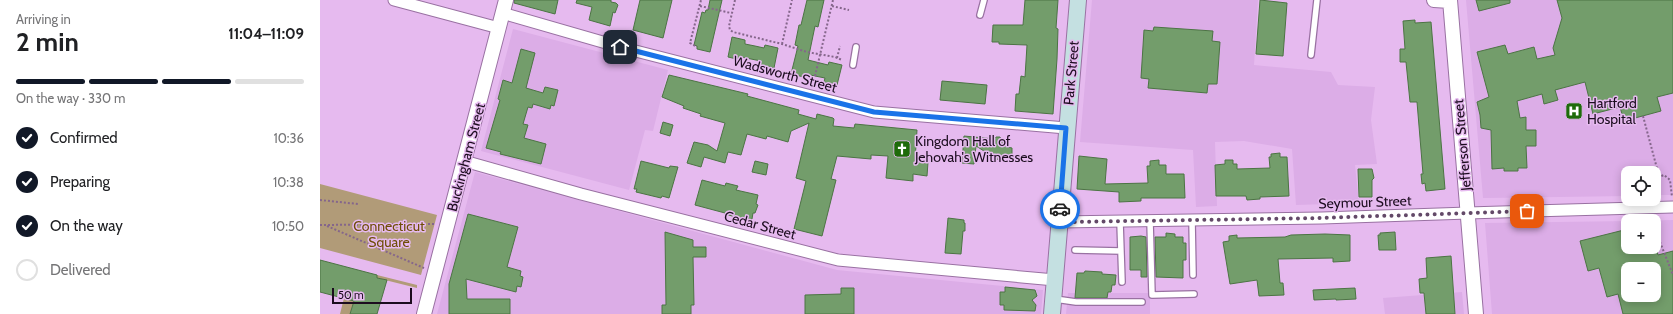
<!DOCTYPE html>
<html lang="en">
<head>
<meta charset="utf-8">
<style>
  :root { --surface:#fff; --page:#f6f6f6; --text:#202124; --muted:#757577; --line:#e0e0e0; --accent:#111827 }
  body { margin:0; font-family:Cabin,sans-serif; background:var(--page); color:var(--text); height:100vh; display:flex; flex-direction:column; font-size:15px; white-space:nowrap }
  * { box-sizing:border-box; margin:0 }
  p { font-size:13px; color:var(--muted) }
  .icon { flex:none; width:22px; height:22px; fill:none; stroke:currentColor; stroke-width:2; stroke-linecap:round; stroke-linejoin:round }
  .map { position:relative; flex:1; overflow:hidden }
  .sheet { display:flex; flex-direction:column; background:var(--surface); width:320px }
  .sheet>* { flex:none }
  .tools { position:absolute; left:1301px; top:166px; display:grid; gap:8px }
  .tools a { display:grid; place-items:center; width:40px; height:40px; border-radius:8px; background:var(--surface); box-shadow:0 2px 10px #0003; font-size:20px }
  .scale { position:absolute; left:12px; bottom:10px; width:80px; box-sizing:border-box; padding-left:4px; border:2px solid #1c0c1f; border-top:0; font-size:11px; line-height:14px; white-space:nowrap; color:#1c0c1f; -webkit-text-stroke:3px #e6baef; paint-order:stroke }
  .pin { position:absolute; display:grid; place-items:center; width:34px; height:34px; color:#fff; margin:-17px; border-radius:8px; box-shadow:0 2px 6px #0006 }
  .courier { position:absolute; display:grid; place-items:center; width:40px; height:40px; margin:-20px; border:3px solid #1a73e8; border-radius:50%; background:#fff; color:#222; box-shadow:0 1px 5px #0007 }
  .overview em { font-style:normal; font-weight:800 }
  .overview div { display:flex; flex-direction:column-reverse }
  .overview { display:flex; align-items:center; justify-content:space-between; height:68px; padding:0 16px }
  h1 { font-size:26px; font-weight:800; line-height:30px }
  .bar { display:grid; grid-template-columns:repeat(4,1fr); gap:6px 4px; align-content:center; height:48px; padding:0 16px }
  .bar i { height:5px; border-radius:3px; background:var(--line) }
  .bar .active { background:var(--accent) }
  .bar p { grid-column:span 4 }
  ol { padding:0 16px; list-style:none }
  li { display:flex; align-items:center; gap:12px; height:44px }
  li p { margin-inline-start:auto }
  li .icon { padding:4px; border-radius:50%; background:var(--accent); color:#fff; stroke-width:4 }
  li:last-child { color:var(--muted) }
  li i { width:22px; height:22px; border:2px solid var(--line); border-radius:50% }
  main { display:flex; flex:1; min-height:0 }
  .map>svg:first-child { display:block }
</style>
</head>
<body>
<main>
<section class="sheet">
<div class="overview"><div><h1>2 min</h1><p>Arriving in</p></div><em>11:04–11:09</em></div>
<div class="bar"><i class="active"></i><i class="active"></i><i class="active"></i><i></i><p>On the way · 330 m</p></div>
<ol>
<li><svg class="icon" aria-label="check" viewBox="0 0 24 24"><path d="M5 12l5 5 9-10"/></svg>Confirmed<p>10:36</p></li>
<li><svg class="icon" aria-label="check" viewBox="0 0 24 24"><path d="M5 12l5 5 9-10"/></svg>Preparing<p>10:38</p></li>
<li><svg class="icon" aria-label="check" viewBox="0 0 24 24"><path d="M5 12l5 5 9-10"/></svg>On the way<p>10:50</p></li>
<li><i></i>Delivered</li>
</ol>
</section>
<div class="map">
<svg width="1353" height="314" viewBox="0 0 1353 314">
  <rect width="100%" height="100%" fill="#e6baef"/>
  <!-- built -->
  <path fill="#dcade7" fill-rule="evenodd" d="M772,0H938L934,65L1011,72L1018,85L1055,87L1051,120L1057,164L1035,165L1039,203L976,205L972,149L924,141L895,142L897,206L876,207L873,150L760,142Z
    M1146,0H1353V195H1334V173H1308V196L1163,198Z
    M193,29L348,70L333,131L325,130L309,190L161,151Z
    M155,172L517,270L723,290L721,314H117Z
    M1353,220V314H1172L1165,223L1308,221V247H1334V221H1314ZM1308,269H1334V295H1308Z
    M1142,292L1144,314H1065L1063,298Z
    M748,293H830V314H746Z"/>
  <!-- green -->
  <path fill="#b19b78" d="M0,184L117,215L101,275L0,248Z
    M57,275L97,285V288L57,278Z
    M24,298L34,301L30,314H20Z"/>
  <!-- building -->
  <path fill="#739d6b" stroke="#4c7444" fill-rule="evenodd" d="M194,0H238L235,14L194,3Z
    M257,0H291V2L296,3L298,5L295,13L293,12L290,26L269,20L272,7L256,3Z
    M320,0H352L343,38L313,30Z
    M390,0H402L390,52L377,49V46L374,45L382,12L385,13L386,10H388Z
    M487,0H504L498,27L495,26L488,60L508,65L509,62L522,65L517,85L504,82L505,78L485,74L484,77L471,74L478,46L475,45L479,25H481Z
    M705,0H738L736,28L738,29L737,59L733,114L695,111L696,94H699L701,76L705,77L707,45L679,44V42H672L673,25H703Z
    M940,0L967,3L963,56L936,54Z
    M1156,0H1190V3L1159,11Z
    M1237,0H1353V93L1337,97L1341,111L1304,121L1300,107L1273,114L1265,82L1235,90L1238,100L1224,104L1222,94L1197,101L1200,118L1206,117V130H1216V146H1206L1207,168H1198V171H1184V168L1172,169L1171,130L1161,128L1160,115L1157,102L1169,97L1157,52L1185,45L1188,54L1214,47L1217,59L1235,55L1233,48L1242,18Z
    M1095,20V23L1111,22L1125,189L1106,191L1105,183L1102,184L1101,174H1103L1097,102H1090L1086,62H1080V49H1085L1083,21Z
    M834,27L893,31L892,41L900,42L897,84H888L887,93L828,88L829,79L821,78L824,30L833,31Z
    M412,37L425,40V44L435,46L444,48L445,45L458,48L454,68L440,65L441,61L421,57V60L408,57Z
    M201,49L215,53L206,88L223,93L225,87L238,90L234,106L231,105L230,109L213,104L212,108L208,107L203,124L208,125L204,138L226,144L221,164L180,154L181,152L166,148L180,100L178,99L183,80L192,83Z
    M349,75L428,94L427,96L479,110L478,114L496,119L497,114L513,118L514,119L513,126L534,128L535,124L597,130L595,161L608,162L607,176L593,174V181L566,178L568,156L551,155V159L517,156L511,179L516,180L502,236L474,229L486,181L476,178L489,123L471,131L468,142L447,136L446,139L427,134L421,155L408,152L405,163L384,157L381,167L367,163L374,142L388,145L397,151L405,123L380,116L381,114L363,108L364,106L342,97Z
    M622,81L667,85L665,104L620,100Z
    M343,122L353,125L350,136L340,133Z
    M644,136L674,139L676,137H680L682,140H687V147L692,148V157H688V160L672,159V156L656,146L654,164L642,163Z
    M960,153V157H967L969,196L940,197V199L927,200L926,196H896L895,165L905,164V160H913V164H917V169L950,168L949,157H951V154Z
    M759,156L787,159L785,184L828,183L827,166H830V161L839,160V165H846V174H864L865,198H821V201L799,202V192L757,189Z
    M321,161L349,168L350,166L358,167L349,198L342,196L341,198L316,192L317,189H314Z
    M435,161L448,164L446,175L432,172Z
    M1038,169H1052L1054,178L1052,180V197H1039Z
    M382,180L405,186L406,183L418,186L416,190L438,195L436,204L438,205L435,213H433L432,219L430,221L405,214V213L375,205Z
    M148,214L198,227L187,267L201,271L200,276L203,277L201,287L197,286L196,292L146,279L147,299H190V314H129V284Z
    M628,218L644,220V223H645V231H643L641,254L625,253Z
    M1308,229V247H1336L1338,255L1353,251V314H1303L1298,294L1287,297L1279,268L1268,271L1260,241ZM1308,269H1334V295H1308Z
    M345,232L373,240V247H386V257H373L374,305H371V314H342V305H346Z
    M1075,232L1076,250H1059L1058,235H1060V233Z
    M846,233L855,234V237H863V243H866V260H863V278L836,277L835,237H846Z
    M1005,234L1030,235V261L1013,262V258L958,259L960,283H963L964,295L939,296L937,280L910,284L903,242L909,241V236L917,235V238L965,237L971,235Z
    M821,236L826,237L827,277H821V270H810V237Z
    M1131,256L1135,314H1106L1104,293H1100L1099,279L1107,278L1106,258Z
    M0,260L57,275V278L67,280L57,314H30L34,301L0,292Z
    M765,271L782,272V274L796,275L795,285H792L791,292H788L787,298H755L757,273H764Z
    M685,287L715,290L717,296L712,300L716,305L715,311L684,310V305H680V292H685Z
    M521,288H534V314H485V295L521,294Z
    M1035,288L1036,299L1016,300V299L994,300L993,290Z"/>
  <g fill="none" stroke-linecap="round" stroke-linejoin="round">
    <defs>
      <path id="service" d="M660,15L664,0
        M991,55L997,0
        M533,65L536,47
        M872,220L873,275
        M830,221L832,295L874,294
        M800,222L802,282
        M755,250L801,251
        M735,299L756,302H822"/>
      <path id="minor" d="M74,0L179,28
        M182,13L300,47L554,112L746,128
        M144,161L261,194L518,260L735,280
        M739,222L1002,218L1148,213L1353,207"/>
      <path id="tertiary" d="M1114,0L1130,1
        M1130,0L1156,314
        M104,314L186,0"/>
      <path id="secondary" d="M732,314L758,0"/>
    </defs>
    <!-- service casing -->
    <use href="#service" stroke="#9971a2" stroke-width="8"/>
    <!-- minor casing -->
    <use href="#minor" stroke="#9971a2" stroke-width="13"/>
    <!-- tertiary casing -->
    <use href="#tertiary" stroke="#9971a2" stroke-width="16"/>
    <!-- secondary casing -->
    <use href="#secondary" stroke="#9971a2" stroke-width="18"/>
    <!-- path -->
    <path stroke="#85668b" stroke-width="2" stroke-dasharray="2 2" stroke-linecap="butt" d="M415,0L409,26L410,30L413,32L462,44L487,52L515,57L522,60
      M380,6L411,13
      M512,6L529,10
      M462,44L472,0
      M375,46L370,43L381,0
      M517,58L520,46
      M495,76L513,0
      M1323,116L1339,176
      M1334,179L1344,175L1350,180L1352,197
      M0,200L38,204
      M0,225L115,224
      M7,226L104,268
      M1334,227L1353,275"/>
    <!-- service -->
    <use href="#service" stroke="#fff" stroke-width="5.5"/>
    <!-- minor -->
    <use href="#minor" stroke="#fff" stroke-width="11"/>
    <!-- tertiary -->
    <use href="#tertiary" stroke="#fff" stroke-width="14"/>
    <!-- secondary -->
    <use href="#secondary" stroke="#c4e0e1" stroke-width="16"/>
  </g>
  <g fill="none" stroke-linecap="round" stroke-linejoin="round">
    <!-- done -->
    <path stroke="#634968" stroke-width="4" stroke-dasharray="0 7.2" d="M740,209L739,222H750L1002,218L1207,211"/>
    <!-- route -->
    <path stroke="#1a73e8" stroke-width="5" d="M300,47L554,112L746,128L740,209"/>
  </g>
  <!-- icons -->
  <defs>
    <symbol id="hospital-square" viewBox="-11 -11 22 22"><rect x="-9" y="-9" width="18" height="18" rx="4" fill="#1e6b0a" stroke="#e6baef"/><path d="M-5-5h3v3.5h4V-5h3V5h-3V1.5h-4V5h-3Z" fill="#fff"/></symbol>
    <symbol id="church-square" viewBox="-11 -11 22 22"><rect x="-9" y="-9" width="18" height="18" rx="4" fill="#1e6b0a" stroke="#e6baef"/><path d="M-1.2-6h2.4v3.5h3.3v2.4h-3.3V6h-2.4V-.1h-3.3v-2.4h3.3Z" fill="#fff"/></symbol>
  </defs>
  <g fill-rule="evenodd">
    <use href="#hospital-square" x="1244" y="101" width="20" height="20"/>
    <use href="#church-square" x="572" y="139" width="20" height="20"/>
  </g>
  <g text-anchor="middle" stroke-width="3" stroke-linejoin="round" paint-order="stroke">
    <!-- street labels -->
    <g font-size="14" fill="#1c0c1f" stroke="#e6baef">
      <text transform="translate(751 73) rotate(-85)" y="5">Park Street</text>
      <text transform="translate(465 74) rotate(15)" y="5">Wadsworth Street</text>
      <text transform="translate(1142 145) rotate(-95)" y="5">Jefferson Street</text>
      <text transform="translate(146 157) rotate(-75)" y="5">Buckingham Street</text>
      <text transform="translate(1045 202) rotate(-2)" y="5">Seymour Street</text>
      <text transform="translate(440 225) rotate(15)" y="5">Cedar Street</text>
    </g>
    <!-- poi labels -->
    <g font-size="14" fill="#1c0c1f" stroke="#e6baef" text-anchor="start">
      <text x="1267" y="108">Hartford<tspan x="1267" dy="16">Hospital</tspan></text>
      <text x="595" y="146">Kingdom Hall of<tspan x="595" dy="16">Jehovah's Witnesses</tspan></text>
    </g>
    <!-- park labels -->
    <g font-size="14" fill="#6e4e07" stroke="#e6baef">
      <text x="69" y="231">Connecticut<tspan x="69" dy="16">Square</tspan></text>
    </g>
  </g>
</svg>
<div class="tools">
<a><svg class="icon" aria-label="locate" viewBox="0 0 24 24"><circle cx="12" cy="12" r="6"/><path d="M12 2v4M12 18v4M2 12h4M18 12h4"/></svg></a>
<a>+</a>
<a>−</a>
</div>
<div class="scale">50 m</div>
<div class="pin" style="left:1207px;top:211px;background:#ea580c"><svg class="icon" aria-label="bag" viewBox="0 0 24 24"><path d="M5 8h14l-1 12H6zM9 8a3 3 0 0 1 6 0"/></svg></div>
<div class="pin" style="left:300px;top:47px;background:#1f2937"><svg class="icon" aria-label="home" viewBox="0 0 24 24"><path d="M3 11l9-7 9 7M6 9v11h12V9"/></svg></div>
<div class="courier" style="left:740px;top:209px"><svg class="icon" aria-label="car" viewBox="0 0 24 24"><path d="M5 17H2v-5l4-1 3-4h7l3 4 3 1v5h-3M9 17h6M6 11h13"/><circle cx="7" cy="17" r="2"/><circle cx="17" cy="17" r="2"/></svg></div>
</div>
</main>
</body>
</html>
